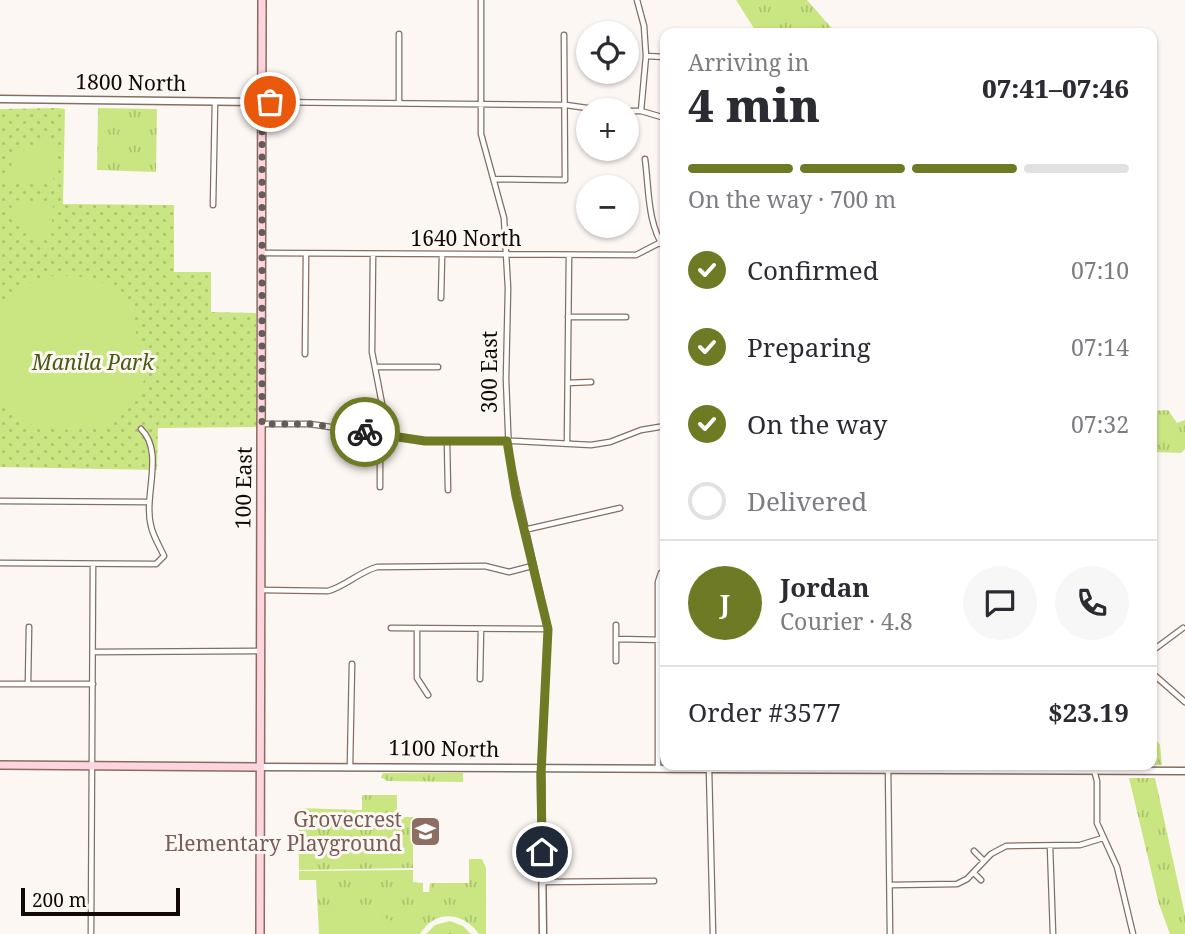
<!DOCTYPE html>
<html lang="en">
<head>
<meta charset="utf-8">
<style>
  :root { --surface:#fff; --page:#f7f7f7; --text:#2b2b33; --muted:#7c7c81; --line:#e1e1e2; --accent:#6f7a25 }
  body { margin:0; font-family:"Noto Serif",serif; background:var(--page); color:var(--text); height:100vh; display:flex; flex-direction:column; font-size:26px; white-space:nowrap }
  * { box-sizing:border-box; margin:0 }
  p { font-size:23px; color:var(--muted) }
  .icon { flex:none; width:38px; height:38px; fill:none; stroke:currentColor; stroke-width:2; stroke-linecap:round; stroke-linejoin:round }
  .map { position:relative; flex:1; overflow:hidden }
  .side { position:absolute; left:660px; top:28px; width:497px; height:742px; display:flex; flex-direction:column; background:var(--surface); border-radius:14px; box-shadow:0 2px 5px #0004 }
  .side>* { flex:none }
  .buttons { position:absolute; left:576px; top:21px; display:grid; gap:14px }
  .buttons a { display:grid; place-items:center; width:63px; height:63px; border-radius:50%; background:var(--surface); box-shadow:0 2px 5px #0004; font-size:35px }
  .scale { position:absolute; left:21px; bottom:18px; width:159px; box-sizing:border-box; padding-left:7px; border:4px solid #120905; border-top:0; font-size:19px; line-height:24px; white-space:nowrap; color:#120905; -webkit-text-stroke:5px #fdf7f4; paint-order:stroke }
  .pin { position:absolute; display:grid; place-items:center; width:60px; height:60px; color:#fff; margin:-30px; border:4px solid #fff; border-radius:50%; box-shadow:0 2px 7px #0007 }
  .courier { position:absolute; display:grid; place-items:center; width:70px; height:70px; margin:-35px; border:5px solid #6f7a25; border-radius:50%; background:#fff; color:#222; box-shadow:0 2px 9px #0007 }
  .headline em { font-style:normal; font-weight:800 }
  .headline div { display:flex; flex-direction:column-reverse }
  .headline { display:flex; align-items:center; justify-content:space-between; height:119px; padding:0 28px }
  h1 { font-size:46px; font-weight:800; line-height:52px }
  .bar { display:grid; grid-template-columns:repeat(4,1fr); gap:10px 7px; align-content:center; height:84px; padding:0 28px }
  .bar i { height:9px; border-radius:5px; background:var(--line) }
  .bar .on { background:var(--accent) }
  .bar p { grid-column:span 4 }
  .line { display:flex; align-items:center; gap:18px; padding:0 28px; border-top:2px solid var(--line) }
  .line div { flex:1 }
  .round { display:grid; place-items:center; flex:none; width:74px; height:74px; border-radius:37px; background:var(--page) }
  ol { padding:0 28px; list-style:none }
  li { display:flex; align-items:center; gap:21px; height:77px }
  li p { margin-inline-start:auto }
  li .icon { padding:7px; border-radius:50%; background:var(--accent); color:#fff; stroke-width:4 }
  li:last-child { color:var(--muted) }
  li i { width:38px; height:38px; border:4px solid var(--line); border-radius:50% }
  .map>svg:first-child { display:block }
</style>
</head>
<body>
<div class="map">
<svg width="1185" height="934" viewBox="0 0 1185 934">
  <defs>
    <pattern id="grass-tufts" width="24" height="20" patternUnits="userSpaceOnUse" patternTransform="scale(1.75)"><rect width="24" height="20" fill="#c9e683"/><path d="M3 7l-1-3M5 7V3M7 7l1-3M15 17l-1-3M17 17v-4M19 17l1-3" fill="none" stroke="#acc470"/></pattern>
    <pattern id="park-dots" width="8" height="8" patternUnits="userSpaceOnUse" patternTransform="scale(1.75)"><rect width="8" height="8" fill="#c9e683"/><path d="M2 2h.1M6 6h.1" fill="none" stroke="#acc470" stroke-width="1.8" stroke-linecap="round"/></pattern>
  </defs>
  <rect width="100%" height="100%" fill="#fdf7f4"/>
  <!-- grass -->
  <path fill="url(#grass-tufts)" d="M736,0H807L836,33H757Z
    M98,108L157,109L156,172L97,170Z
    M1168,410L1177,423L1185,420V449L1181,453L1152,452V411Z
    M1152,733L1160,745L1162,765H1122H1152Z
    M383,773H463V782L387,781L381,777Z
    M1129,778H1155L1185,915V934H1170L1159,904Z
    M362,795H397V817H413V868L299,870L298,808L362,810Z
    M469,859H482L486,868V934H479C462,911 435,910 420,934H319L316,880H299V871L413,870V882L423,883V892H429L430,883H469Z
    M450,921L463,926L471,934H426L435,925Z"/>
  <!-- park -->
  <path fill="url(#park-dots)" d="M58,108L65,109L63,204L174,205V272H211V312L256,313V427L158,428L157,470L0,467V109Z"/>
  <!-- garden -->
  <path fill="#c9e683" d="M41,142L55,143L53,184L9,183C9,158 18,150 41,142Z
    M11,200L53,202L51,241C26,237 12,227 11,200Z
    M59,275C93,277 119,281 134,317C136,323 135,331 137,338C139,344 145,351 149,356C147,379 138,403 118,418C94,434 40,433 16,418C10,414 5,408 0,403V314C9,288 34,279 59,275Z
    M373,911L375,915L396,922L402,913L412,912L411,934H319V912Z"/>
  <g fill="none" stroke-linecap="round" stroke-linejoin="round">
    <defs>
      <path id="minor" d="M481,0V134L504,218L508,288L506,379L509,455L548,629L541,769
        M637,0L644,26L646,56L641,111
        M646,56L665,57
        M262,102L566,105L601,110
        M399,102V34
        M626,111H641L665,118
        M645,159C649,188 647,224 665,249
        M494,179L565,180L564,35
        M213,205L215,102
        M262,253L636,255L665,240
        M373,254L372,352L383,409L380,435V487
        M441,298L442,256
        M568,317H626
        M305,354L306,255
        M375,367H438
        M568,383L591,382
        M665,389V423
        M262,424H310L425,441H515L591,445L610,442L641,430L665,426
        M447,442L448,490
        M567,443L569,255
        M0,501L149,502
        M524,530L620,508
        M0,563L156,564L164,556C160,547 153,536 151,526C143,496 165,452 141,429
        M261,590L328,591C346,586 359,572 377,567L485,566L509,572L532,566
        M616,625V639L665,640
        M391,628L548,629
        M417,628V678L428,695
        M1152,651L1183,628
        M93,652L260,651
        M616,661V639
        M1152,673L1185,702
        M480,679L481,629
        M0,684H93
        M28,684L29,627
        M888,765L890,934
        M350,766L352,664
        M658,768V582L661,573L665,572
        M709,769L713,934
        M1094,770L1097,781V823L1117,867L1133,934
        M1050,846L1053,934
        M974,851L984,861
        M974,873L981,880
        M542,882L654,881
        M891,885L957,884L967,879L991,854L1006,846L1080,845L1103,838
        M91,934L93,564"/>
      <path id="tertiary" d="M0,99L262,102
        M259,767L1185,771
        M541,769L543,934"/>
      <path id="secondary" d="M0,765L259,767
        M260,934L262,0"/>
    </defs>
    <!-- minor casing -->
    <use href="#minor" stroke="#876d60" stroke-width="7"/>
    <!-- tertiary casing -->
    <use href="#tertiary" stroke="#876d60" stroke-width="9"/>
    <!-- secondary casing -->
    <use href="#secondary" stroke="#876d60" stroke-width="10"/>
    <!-- minor -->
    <use href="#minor" stroke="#fff" stroke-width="4.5"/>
    <!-- tertiary -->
    <use href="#tertiary" stroke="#fff" stroke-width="6"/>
    <!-- secondary -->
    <use href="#secondary" stroke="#fed4de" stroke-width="7"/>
  </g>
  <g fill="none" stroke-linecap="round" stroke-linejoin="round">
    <!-- done -->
    <path stroke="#645c59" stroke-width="7" stroke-dasharray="0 12.6" d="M270,102H262V424H310L365,432"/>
    <!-- route -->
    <path stroke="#6f7a25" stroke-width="9" d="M365,432L425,441H507L516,496L548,629L541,774L542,852"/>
  </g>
  <!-- icons -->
  <defs>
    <symbol id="school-square" viewBox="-11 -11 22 22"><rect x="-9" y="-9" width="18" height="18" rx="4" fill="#8d6e63" stroke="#fdf7f4"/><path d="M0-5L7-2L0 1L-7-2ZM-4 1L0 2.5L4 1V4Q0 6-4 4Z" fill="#fff"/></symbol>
  </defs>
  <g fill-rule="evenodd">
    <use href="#school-square" x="408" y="814" width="35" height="35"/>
  </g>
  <g text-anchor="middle" stroke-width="6" stroke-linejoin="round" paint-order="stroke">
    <!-- street labels -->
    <g font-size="21" fill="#120905" stroke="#fdf7f4">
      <text transform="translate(131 83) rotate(1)" y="7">1800 North</text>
      <text x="466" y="246">1640 North</text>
      <text transform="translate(490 372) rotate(-90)" y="7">300 East</text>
      <text transform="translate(244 488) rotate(-89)" y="7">100 East</text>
      <text transform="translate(444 749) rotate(1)" y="7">1100 North</text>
    </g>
    <!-- park labels -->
    <g font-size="21" font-style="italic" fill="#495a13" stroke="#fdf7f4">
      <text x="93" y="370">Manila Park</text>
    </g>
    <!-- education labels -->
    <g font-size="21" fill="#785e54" stroke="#fdf7f4" text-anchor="end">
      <text x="402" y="827">Grovecrest<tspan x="402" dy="24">Elementary Playground</tspan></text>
    </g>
  </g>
</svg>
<div class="buttons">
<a><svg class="icon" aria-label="locate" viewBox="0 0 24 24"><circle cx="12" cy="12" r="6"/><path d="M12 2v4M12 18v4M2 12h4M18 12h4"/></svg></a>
<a>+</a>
<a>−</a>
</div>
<div class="scale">200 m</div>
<div class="pin" style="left:270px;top:102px;background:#ea580c"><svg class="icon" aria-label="bag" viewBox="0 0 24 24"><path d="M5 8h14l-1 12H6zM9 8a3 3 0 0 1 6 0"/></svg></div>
<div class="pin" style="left:542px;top:852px;background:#1f2937"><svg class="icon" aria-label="home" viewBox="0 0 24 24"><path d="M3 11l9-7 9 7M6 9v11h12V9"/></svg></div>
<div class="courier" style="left:365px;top:432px"><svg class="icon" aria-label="bike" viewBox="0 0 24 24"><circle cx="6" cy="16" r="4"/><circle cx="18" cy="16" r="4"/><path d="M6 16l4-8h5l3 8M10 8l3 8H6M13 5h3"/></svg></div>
<section class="side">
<div class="headline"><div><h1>4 min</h1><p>Arriving in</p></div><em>07:41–07:46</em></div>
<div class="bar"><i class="on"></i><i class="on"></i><i class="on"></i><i></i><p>On the way · 700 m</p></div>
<ol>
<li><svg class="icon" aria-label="check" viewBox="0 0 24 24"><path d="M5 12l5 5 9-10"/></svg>Confirmed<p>07:10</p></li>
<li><svg class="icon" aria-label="check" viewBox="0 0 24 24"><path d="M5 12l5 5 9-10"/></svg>Preparing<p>07:14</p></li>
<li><svg class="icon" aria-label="check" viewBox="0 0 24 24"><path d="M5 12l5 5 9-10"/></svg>On the way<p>07:32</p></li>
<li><i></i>Delivered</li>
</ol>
<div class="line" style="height:126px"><b class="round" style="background:var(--accent);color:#fff">J</b><div><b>Jordan</b><p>Courier · 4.8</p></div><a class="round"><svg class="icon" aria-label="chat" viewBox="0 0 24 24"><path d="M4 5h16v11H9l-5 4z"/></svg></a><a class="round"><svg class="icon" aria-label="phone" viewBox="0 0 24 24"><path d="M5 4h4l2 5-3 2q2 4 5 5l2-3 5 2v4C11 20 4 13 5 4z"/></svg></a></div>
<div class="line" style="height:91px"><div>Order #3577</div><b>$23.19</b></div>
</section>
</div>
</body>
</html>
